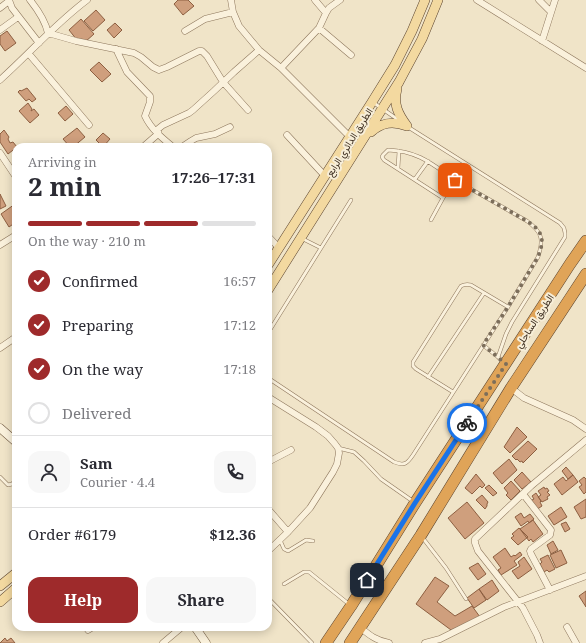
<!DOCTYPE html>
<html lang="en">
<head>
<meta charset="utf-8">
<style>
  :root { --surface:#fff; --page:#f7f7f7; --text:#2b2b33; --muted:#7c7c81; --line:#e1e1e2; --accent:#9e2a2b }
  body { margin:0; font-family:"Noto Serif",Vazirmatn,serif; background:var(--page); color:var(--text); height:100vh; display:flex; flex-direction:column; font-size:15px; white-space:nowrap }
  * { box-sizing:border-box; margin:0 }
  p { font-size:13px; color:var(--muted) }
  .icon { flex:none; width:22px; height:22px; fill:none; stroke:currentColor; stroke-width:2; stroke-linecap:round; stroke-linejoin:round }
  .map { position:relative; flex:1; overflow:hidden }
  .details { position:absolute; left:12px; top:143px; width:260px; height:488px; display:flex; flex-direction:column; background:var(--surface); border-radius:12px; box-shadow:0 2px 10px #0003 }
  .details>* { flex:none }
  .pin { position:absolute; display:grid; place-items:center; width:34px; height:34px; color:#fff; margin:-17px; border-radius:8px; box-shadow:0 2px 6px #0006 }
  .courier { position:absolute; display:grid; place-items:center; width:40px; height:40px; margin:-20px; border:3px solid #1a73e8; border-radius:50%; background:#fff; color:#222; box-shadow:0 1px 5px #0007 }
  .overview em { font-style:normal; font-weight:700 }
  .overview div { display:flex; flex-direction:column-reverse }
  .overview { display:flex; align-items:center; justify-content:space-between; height:68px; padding:0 16px }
  h1 { font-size:26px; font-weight:700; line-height:30px }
  .bar { display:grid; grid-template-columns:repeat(4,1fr); gap:6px 4px; align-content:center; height:48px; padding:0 16px }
  .bar i { height:5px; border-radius:3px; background:var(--line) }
  .bar .active { background:var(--accent) }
  .bar p { grid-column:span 4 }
  .line { display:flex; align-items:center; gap:10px; padding:0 16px; border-top:1px solid var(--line) }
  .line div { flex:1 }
  .round { display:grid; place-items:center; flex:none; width:42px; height:42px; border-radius:12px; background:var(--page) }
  ol { padding:0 16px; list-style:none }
  li { display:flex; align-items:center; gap:12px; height:44px }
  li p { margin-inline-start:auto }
  li .icon { padding:4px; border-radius:50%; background:var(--accent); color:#fff; stroke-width:4 }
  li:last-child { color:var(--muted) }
  li i { width:22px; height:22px; border:2px solid var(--line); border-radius:50% }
  .cta { display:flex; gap:8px; margin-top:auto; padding:8px 16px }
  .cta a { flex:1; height:46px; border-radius:12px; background:var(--accent); color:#fff; font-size:16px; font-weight:700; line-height:46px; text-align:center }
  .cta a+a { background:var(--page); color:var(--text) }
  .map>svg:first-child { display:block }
</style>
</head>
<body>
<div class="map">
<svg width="586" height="643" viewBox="0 0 586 643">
  <rect width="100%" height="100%" fill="#f0e4c8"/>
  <!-- building -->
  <path fill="#cf9f7d" stroke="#8d5f41" d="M178,0H188L194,6L183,15L174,4Z
    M96,10L105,20L93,31L84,21Z
    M81,19L94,34L85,42L77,40L69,30Z
    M115,23L122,30L114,38L107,30Z
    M7,31L16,43L5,51L0,44V36Z
    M99,62L111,74L102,82L90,70Z
    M27,88L36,99L32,102L29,99L26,101L18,92L20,90L21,91Z
    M28,103L32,109L31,111L34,109L39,115L30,123L19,111Z
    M66,106L73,114L65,121L58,113Z
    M77,128L85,137L73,147H70L63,139Z
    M4,130L9,137L8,139L10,143L13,142L17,147L8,154L0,142V134Z
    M103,133L110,139L103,147L96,140Z
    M0,194L6,206L0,209Z
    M15,204L16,206V222L9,227L1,214Z
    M517,427L527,437L510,453L504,447Z
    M528,441L537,449L523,463L522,461L520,462L517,459L516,460L512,456Z
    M509,459L517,470L502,484L493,473Z
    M566,467L573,475L568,479L562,471Z
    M522,472L531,482L522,489L514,480Z
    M476,474L485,485L482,488L480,486L472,494L465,488Z
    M573,475L578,482L562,495L554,484L563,477L566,481Z
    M584,477L586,479V492L584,494L579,487L582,485L579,481Z
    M511,481L520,491L511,500L506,495L508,493L504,488Z
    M489,485L497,493L493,496L485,488Z
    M544,487L545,489L547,488L549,491L547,492L550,495L547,497L548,499L542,502L538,497L541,495L538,491Z
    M536,493L541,501L540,502L542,506L536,510L530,501L534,499L532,496Z
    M482,495L488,502L487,504V506L485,509L476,500Z
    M586,499V517L581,519L574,507Z
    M467,502L484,523L465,539L448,518Z
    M561,507L567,517L554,525L548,516Z
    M521,513L524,518L530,514L534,519L529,523L528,521L521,526L515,517Z
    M533,520L543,534L533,542L531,539L529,541L520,529Z
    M566,522L570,529L565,532L561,524Z
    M519,528L528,537L518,545L511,538L514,536L512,534Z
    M553,541L558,550L551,554L547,545Z
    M505,548L511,557L514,555L515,556L520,552L522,555L514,561L517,565L501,575L498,570L501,568L493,557Z
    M561,550L567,563L556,568L550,555Z
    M548,555L555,569L549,572L547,570L544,572L540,564L542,562L540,559Z
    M524,557L532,569L518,579L512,571L520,566L518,562Z
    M478,563L486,574L478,580L469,568Z
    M435,577L449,586L437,602L455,616L472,606L480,617L451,630L416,604Z
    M492,580L499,591L487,600L479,589Z
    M479,589L486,600L474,608L467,598Z
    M586,591V607L579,596Z
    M5,638L7,641L11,638L15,643H0Z"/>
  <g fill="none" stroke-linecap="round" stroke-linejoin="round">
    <defs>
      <path id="lane" d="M374,103L400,121
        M408,127L560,223L564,228L565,233V237L512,322L506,334L498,357L504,363
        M398,168L399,151
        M415,179L428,161
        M443,198L384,160L382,157L383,155L388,150C418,151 432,164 455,180
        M301,238L321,248L351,200
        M268,333L321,248
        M483,345L498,357
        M428,377L484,293
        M268,378L394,462C404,466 407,464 413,455L508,307L538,257C544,239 542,232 527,221L455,180L443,198L431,220
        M453,392L416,369L413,366V362L461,286C465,284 467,284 471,285L508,307
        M338,448L354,452L364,461L381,479L414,502
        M0,477L8,485L12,484L16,480
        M422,537L446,568L466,599
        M280,540L284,549L288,551L306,540L313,541
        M284,584L304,572H309L350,605
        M268,598L312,643"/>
      <path id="street" d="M9,0L12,8L39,43
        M30,0C38,10 45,20 48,33
        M231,0L233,12L239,26L259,50L281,68L350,137
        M315,0L326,13
        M477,0L586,68
        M539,0L551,12
        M0,8L9,1
        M319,28L351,55
        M0,30L18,17
        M185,31L205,19L233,12
        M48,33L76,41L134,53L141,57L153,67L159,70L167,67L199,51H202L207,56L223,82L248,110
        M542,41L555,0
        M116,49L127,72L150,96V102L145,116C151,129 162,138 173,147
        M29,54L89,125
        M281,68L319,28L326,13L329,8L340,0
        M0,80C29,54 55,24 87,0
        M287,135L325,176
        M143,147L158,134V129L163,125L189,113L193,110L214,91L234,72L259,50
        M182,147L191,141L196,138L215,134L230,127
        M0,153L16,177
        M268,236L279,248
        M0,245L16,235
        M0,348L16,337
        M511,388L524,398L573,420L586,429
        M268,397L316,427L328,436L335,444L338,448L339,453L337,464L333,472L310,508L288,532L268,551
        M268,462L291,450
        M523,494L551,530L550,535L531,549L530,551L531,554L550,590
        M268,509L288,532
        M360,627C370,636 376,640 389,643
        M567,627L576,643
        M88,630L93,627
        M163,643L182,627
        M425,643L440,639L504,607L586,576
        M540,643L537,635L523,608L478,551L475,543V539L531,486L586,440"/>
      <path id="secondary" d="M0,428L16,442
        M195,627L206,643"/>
      <path id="primary" d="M397,89C393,104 398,114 407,126
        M371,132C382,122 393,121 407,126
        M268,265L372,102L395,65L412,31L425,0
        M268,290L399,82L422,39L438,0
        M0,586L16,573
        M0,602L16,588"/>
      <path id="highway" d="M326,643L351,606L415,503L570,264L586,241
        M350,643L421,535L511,388L586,274"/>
    </defs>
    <!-- lane casing -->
    <use href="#lane" stroke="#8d765c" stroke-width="4"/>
    <!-- street casing -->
    <use href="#street" stroke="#8d765c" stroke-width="7"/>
    <!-- secondary casing -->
    <use href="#secondary" stroke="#6f573f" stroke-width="9"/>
    <!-- primary casing -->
    <use href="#primary" stroke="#5b4430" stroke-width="10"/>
    <!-- highway casing -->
    <use href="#highway" stroke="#5b4430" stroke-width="12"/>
    <!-- lane -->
    <use href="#lane" stroke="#faf1dc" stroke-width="3"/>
    <!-- street -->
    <use href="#street" stroke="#faf1dc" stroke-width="6"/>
    <!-- secondary -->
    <use href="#secondary" stroke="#faf1dc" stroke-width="8"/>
    <!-- primary -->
    <use href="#primary" stroke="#f3d9a0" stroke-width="9"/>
    <!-- highway -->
    <use href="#highway" stroke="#e0a458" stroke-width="11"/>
  </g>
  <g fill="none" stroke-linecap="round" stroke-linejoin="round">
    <!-- done -->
    <path stroke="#7c6e5b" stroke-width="4" stroke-dasharray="0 7.2" d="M455,180L527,221L534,226L538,230L541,235L542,241L541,248L538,257L508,307L483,345L506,364L467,423"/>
    <!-- route -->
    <path stroke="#1a73e8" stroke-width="5" d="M367,580L415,503L467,423"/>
  </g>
  <g text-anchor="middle" stroke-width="4" stroke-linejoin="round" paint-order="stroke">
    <!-- street labels -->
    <g font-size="10" fill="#3d2e20" stroke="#f7eed8">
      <text transform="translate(349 142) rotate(-58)" y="4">الطريق الدائري الرابع</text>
      <text transform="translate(534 321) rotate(-57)" y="4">الطريق الساحلي</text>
    </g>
  </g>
</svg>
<div class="pin" style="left:455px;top:180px;background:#ea580c"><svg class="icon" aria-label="bag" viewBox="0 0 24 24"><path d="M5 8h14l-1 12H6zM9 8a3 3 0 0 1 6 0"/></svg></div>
<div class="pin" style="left:367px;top:580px;background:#1f2937"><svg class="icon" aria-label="home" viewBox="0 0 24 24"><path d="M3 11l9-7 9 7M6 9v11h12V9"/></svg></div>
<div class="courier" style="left:467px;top:423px"><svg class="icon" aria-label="bike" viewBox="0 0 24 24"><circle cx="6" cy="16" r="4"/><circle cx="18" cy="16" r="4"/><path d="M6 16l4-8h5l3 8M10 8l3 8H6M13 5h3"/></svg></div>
<section class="details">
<div class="overview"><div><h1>2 min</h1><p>Arriving in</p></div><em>17:26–17:31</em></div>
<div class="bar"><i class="active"></i><i class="active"></i><i class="active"></i><i></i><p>On the way · 210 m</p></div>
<ol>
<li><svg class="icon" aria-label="check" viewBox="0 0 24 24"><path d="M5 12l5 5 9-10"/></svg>Confirmed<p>16:57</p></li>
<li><svg class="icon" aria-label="check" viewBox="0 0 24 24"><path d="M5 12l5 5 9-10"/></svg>Preparing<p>17:12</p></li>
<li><svg class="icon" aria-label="check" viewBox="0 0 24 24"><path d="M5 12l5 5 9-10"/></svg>On the way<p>17:18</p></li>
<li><i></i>Delivered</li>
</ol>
<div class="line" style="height:72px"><a class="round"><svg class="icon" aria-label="person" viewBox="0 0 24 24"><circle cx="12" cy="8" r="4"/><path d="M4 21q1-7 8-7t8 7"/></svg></a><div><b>Sam</b><p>Courier · 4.4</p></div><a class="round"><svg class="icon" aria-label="phone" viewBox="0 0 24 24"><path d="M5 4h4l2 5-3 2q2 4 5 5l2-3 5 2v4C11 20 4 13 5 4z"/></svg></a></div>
<div class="line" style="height:52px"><div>Order #6179</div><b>$12.36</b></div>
<div class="cta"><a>Help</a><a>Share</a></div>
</section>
</div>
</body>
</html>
